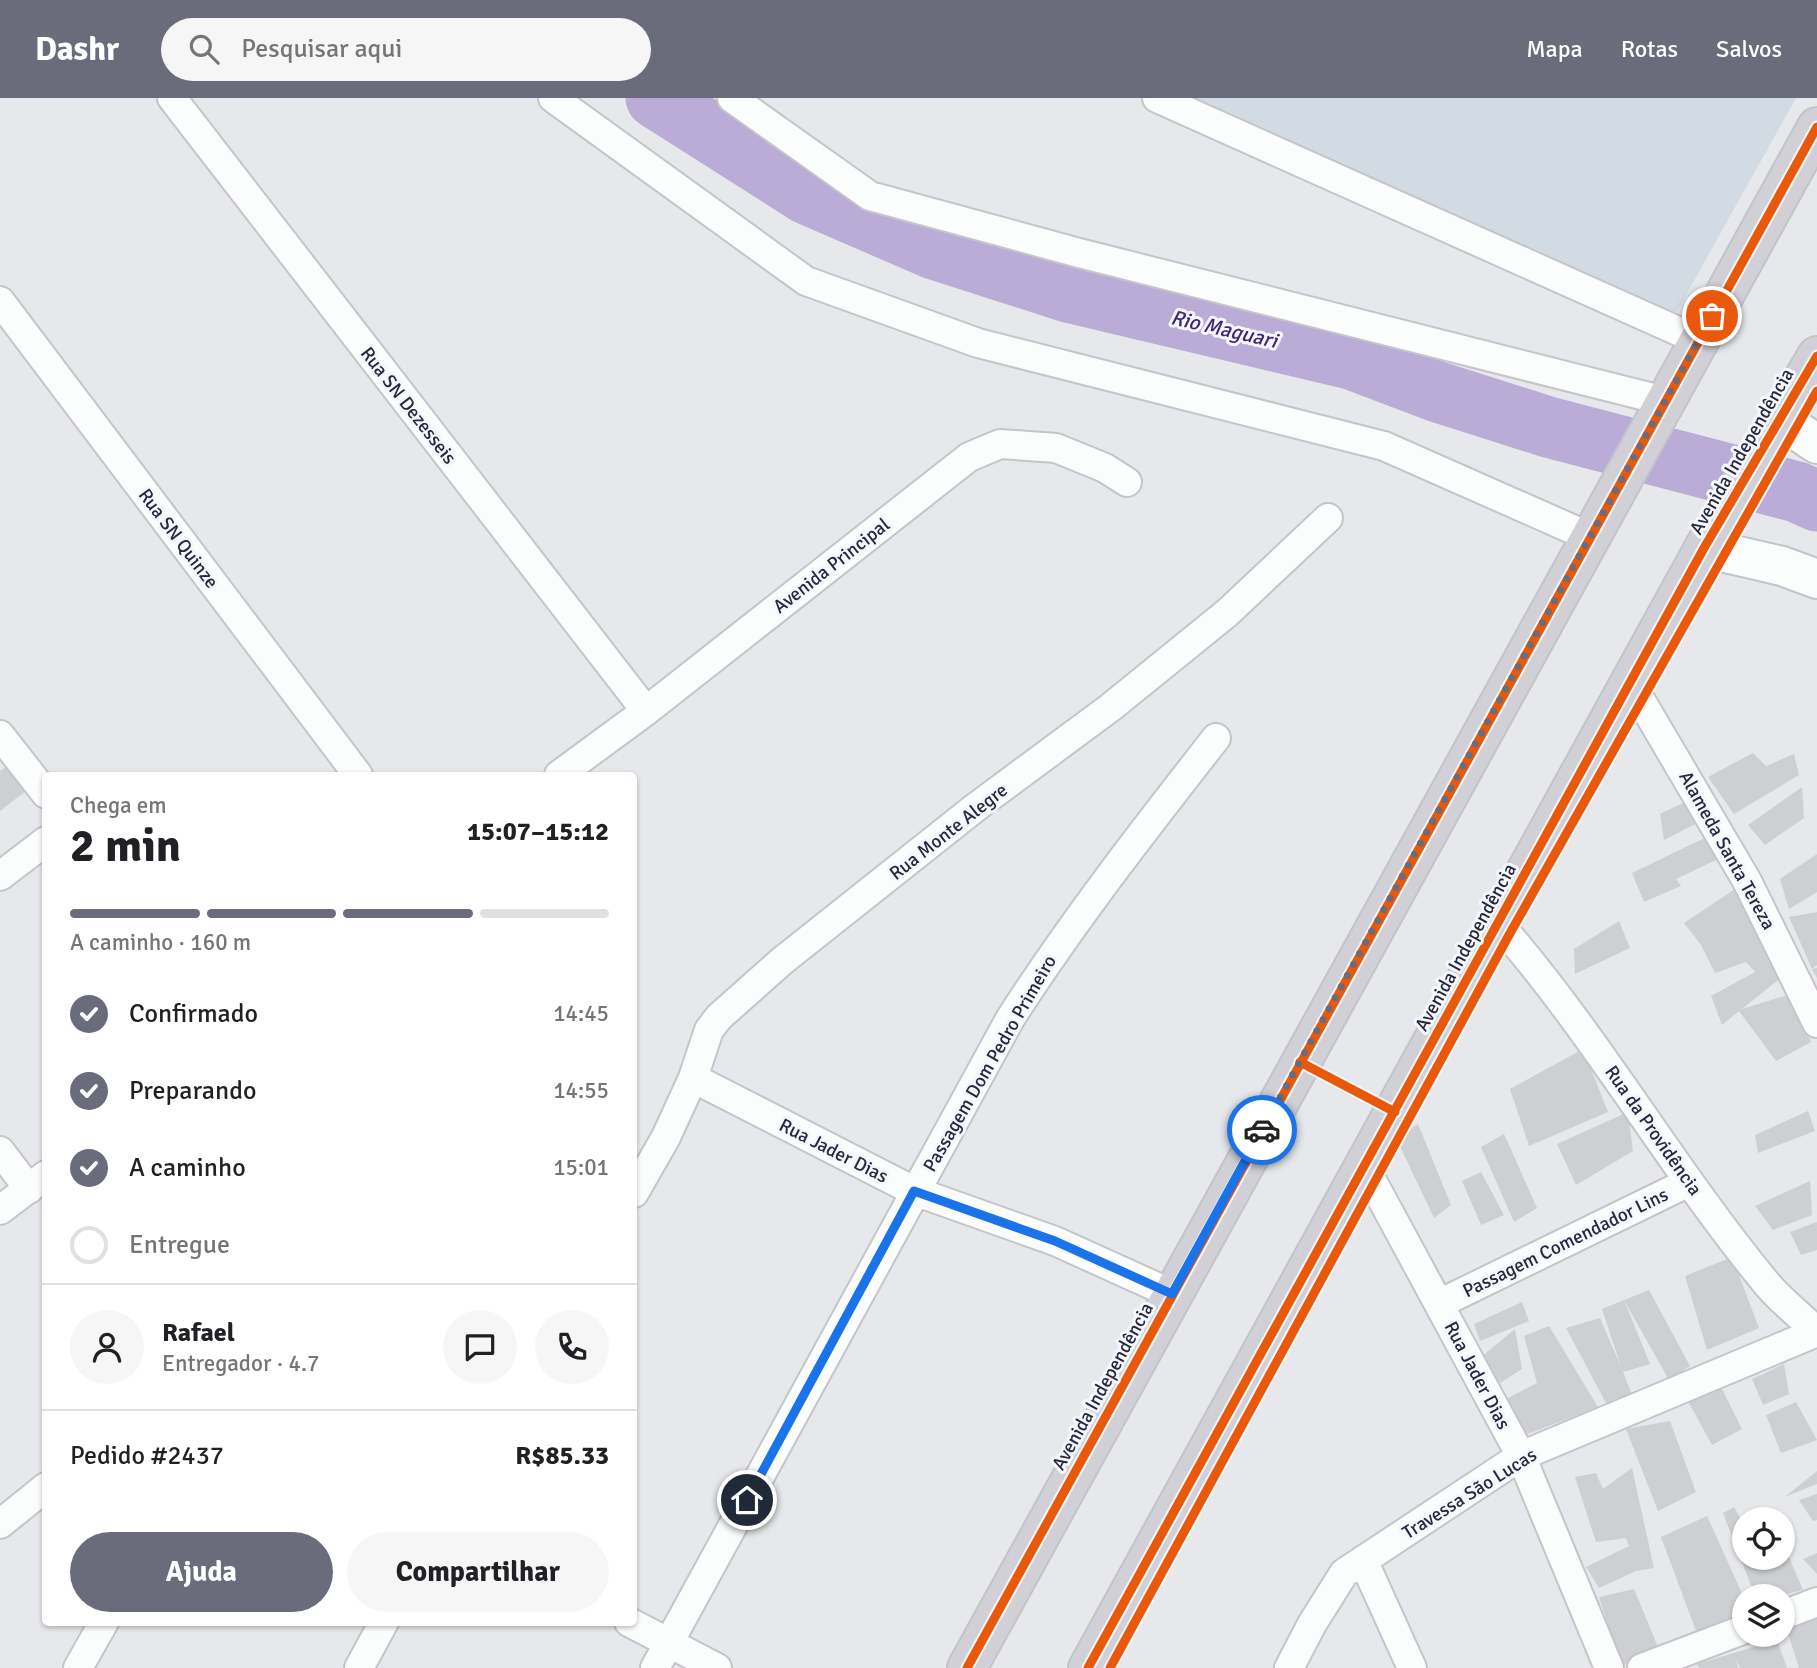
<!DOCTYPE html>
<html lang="pt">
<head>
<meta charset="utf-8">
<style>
  :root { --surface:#fff; --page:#f6f6f6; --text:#202124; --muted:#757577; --line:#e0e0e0; --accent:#6a6b7b }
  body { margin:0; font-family:Signika,sans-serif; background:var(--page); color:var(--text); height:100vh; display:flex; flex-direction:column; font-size:26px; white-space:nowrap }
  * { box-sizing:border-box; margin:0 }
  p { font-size:23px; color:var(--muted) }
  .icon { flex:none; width:38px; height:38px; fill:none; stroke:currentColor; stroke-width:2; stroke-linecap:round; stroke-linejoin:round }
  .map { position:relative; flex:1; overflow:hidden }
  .sheet { position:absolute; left:42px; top:674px; width:595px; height:854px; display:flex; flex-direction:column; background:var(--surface); border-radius:7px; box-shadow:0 2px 5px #0004 }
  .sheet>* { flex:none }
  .controls { position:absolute; left:1732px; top:1409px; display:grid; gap:14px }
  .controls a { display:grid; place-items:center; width:63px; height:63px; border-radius:50%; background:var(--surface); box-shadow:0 2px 5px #0004; font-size:35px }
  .pin { position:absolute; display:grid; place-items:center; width:60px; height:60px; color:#fff; margin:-30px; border:4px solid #fff; border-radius:50%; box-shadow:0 2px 7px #0007 }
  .courier { position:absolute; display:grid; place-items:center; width:70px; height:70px; margin:-35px; border:5px solid #1a73e8; border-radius:50%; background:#fff; color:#222; box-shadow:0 2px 9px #0007 }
  .head em { font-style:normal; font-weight:700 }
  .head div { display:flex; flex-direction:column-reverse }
  .head { display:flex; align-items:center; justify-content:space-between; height:119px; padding:0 28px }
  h1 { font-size:46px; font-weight:700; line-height:52px }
  .bar { display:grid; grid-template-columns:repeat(4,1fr); gap:10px 7px; align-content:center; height:84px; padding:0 28px }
  .bar i { height:9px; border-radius:5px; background:var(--line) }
  .bar .on { background:var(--accent) }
  .bar p { grid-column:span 4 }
  .line { display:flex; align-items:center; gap:18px; padding:0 28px; border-top:2px solid var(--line) }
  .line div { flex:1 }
  .round { display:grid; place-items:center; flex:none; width:74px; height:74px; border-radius:37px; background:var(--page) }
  ol { padding:0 28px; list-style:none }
  li { display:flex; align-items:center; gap:21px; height:77px }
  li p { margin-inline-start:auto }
  li .icon { padding:7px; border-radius:50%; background:var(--accent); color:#fff; stroke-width:4 }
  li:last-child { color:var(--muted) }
  li i { width:38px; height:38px; border:4px solid var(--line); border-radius:50% }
  .action { display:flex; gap:14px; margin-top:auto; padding:14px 28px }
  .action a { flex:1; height:80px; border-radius:42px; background:var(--accent); color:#fff; font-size:28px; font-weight:700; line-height:80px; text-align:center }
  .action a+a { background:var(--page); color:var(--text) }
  header { display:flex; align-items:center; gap:42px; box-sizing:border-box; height:98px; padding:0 35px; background:var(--accent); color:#fff }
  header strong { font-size:33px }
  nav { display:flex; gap:38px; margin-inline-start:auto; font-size:24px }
  .search { width:490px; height:63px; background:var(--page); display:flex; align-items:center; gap:18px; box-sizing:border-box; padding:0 24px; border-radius:38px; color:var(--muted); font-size:26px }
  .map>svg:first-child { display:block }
</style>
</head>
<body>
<header>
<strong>Dashr</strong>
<div class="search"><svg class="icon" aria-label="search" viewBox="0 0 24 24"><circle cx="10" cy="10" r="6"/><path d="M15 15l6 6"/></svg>Pesquisar aqui</div>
<nav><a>Mapa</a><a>Rotas</a><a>Salvos</a></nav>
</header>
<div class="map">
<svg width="1817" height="1570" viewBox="0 0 1817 1570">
  <rect width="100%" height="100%" fill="#e7e8eb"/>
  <!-- green -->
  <path fill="#d2dbe3" d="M1173,0H1796L1676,215Z"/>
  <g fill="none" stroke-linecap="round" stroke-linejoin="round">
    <!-- river -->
    <path stroke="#baacd6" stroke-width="61" d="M656,0L807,96L934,151L1068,194L1351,261L1438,294L1548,329L1797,394L1817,403"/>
  </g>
  <!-- building -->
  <path fill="#cecfd3" d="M1753,655L1766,668L1794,656L1799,677L1734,716L1708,679Z
    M12,665L35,686L0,713V673Z
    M1802,689L1804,720L1765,747L1748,727Z
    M1685,704L1703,722L1664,742L1660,716Z
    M1719,733L1716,762L1676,781L1681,788L1644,804L1632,775Z
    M1817,756V794L1789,811L1780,781Z
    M1747,783L1792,871L1742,911L1791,896L1811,944L1776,963L1739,913L1722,927L1711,898L1755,874L1746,864L1715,875L1701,847L1684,825Z
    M1817,814V867L1812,871L1817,870V880L1812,871L1789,819Z
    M1619,823L1630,850L1575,876L1574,851Z
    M1583,951L1608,1014L1529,1048L1510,991Z
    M1808,1013L1815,1033L1758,1055L1755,1037Z
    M1628,1014L1633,1053L1576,1087L1557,1046Z
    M1418,1026L1451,1107L1434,1120L1396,1040Z
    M1504,1036L1537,1110L1514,1124L1481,1049Z
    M1481,1074L1504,1117L1481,1127L1462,1083Z
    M1810,1083L1812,1117L1773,1132L1755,1108Z
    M1817,1124V1152L1801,1157L1790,1134Z
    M1732,1159L1759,1230L1707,1252L1685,1178Z
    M1649,1192L1690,1268L1669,1282L1624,1202L1650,1266L1623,1274L1632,1297L1607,1307L1566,1230L1600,1220L1621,1269L1602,1211L1624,1202Z
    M1522,1204L1529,1223L1480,1243L1474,1226Z
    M1549,1228L1598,1309L1512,1342L1504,1302L1537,1285L1524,1238Z
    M1515,1231L1522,1271L1500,1285L1481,1259Z
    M1784,1266L1789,1296L1763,1307L1752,1281Z
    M1718,1283L1742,1331L1712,1347L1685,1298Z
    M1796,1304L1817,1342L1781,1355L1766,1317Z
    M1670,1323L1696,1394L1658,1413L1626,1331Z
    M1632,1370L1654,1470L1636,1473L1599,1490L1586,1469L1629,1448L1626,1440L1596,1444L1575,1379L1596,1375L1603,1391Z
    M1817,1373V1386L1787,1398H1786Z
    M1817,1396V1422L1813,1423L1799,1402Z
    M1734,1409L1745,1428V1460H1783V1445L1803,1492L1778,1498H1755L1723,1415Z
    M1707,1418L1745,1502V1516L1696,1533L1661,1439Z
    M1817,1455V1476L1803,1461Z
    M1634,1491L1658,1549L1621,1569L1599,1499Z
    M1817,1518V1570H1799L1786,1529Z
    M1777,1542L1787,1570H1740L1736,1561L1738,1570H1699L1697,1566Z"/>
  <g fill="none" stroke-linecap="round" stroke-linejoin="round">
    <defs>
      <path id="minor" d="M172,0L646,613
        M553,0L806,183L978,245L1384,348L1590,439
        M732,0L870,98L1079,155L1665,303
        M1157,0L1698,242
        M0,203L358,677
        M1630,584L1747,783L1817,925
        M0,637L46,696
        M559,677L646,613L969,359L1000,346L1056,350L1105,370L1127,384
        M0,778L46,743
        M1498,825C1597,938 1671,1070 1767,1186C1782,1204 1801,1218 1817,1234
        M693,980L914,1093L1055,1143L1172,1196
        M0,1053L29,1091
        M1364,1068L1521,1358L1609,1570
        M634,1095L666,1039L693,980L709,932L719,919L782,863L976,709L1111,609L1227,515L1328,420
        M0,1112L46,1077
        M1441,1205L1689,1084
        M0,1426L46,1389
        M1363,1462L1412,1570
        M1783,1517L1817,1504
        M629,1524L717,1570
        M78,1570L104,1524
        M359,1570L384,1524
        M655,1570L1010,921C1073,823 1144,732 1216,640
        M1289,1570L1312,1526L1344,1475L1521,1358L1817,1234
        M1642,1570L1745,1531"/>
      <path id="secondary" d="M1781,322L1817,346
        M1704,450L1782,468L1817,481"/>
      <path id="primary" d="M967,1570L1817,29
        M1088,1570L1704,450L1817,258"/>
    </defs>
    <!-- minor casing -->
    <use href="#minor" stroke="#c5c5c9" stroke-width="32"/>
    <!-- secondary casing -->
    <use href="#secondary" stroke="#c3c4c9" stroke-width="42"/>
    <!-- primary casing -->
    <use href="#primary" stroke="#c3c4ca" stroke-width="42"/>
    <!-- minor -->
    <use href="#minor" stroke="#fbfcfc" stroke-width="28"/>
    <!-- secondary -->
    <use href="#secondary" stroke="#fbfcfc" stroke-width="38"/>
    <!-- primary -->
    <use href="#primary" stroke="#d0d0d6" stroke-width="38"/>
    <defs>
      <path id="cycleway" d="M1300,964L1395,1014
        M967,1570L1817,29
        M1088,1570L1704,450L1817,258
        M1110,1570L1509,837L1817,293"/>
    </defs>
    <!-- cycleway casing -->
    <use href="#cycleway" stroke="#f6f7fa" stroke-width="13"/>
    <!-- cycleway -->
    <use href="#cycleway" stroke="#e8590c" stroke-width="9"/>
  </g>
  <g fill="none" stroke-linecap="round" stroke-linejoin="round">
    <!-- done -->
    <path stroke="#6a6b7b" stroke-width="7" stroke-dasharray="0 12.6" d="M1262,1032L1712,218"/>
    <!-- route -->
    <path stroke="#1a73e8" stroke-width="9" d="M747,1402L914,1093L1055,1143L1172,1196L1262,1032"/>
  </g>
  <g text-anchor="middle" stroke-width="6" stroke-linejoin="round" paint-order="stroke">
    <!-- street labels -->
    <g font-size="19" fill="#26283e" stroke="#f6f7fa">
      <text transform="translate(409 307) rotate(52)" y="7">Rua SN Dezesseis</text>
      <text transform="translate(1741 353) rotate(-60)" y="7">Avenida Independência</text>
      <text transform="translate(179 440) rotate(53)" y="7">Rua SN Quinze</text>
      <text transform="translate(831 467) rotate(-38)" y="7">Avenida Principal</text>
      <text transform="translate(948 733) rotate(-38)" y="7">Rua Monte Alegre</text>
      <text transform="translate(1728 752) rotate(61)" y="7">Alameda Santa Tereza</text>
      <text transform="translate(1465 849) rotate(-61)" y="7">Avenida Independência</text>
      <text transform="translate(989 965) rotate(-60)" y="7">Passagem Dom Pedro Primeiro</text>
      <text transform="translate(1654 1032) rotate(55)" y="7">Rua da Providência</text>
      <text transform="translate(834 1052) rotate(27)" y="7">Rua Jader Dias</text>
      <text transform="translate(1565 1144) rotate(-26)" y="7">Passagem Comendador Lins</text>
      <text transform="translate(1478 1277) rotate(62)" y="7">Rua Jader Dias</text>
      <text transform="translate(1102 1288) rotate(-61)" y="7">Avenida Independência</text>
      <text transform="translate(1469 1395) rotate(-32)" y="7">Travessa São Lucas</text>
    </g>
    <!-- water labels -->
    <g font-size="21" font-style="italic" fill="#402475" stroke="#f6f7fa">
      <text transform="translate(1224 231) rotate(13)" y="7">Rio Maguari</text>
    </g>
  </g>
</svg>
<div class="controls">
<a><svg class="icon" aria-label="locate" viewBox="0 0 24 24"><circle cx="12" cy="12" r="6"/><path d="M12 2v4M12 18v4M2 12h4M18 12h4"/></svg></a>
<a><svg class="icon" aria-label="layers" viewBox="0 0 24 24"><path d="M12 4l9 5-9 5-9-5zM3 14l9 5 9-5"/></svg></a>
</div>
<div class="pin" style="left:1712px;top:218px;background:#ea580c"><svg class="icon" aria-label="bag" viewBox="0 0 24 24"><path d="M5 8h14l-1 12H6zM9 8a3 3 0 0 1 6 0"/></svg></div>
<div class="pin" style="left:747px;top:1402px;background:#1f2937"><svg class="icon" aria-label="home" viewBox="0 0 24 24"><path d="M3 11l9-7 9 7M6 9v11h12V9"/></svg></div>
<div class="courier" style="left:1262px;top:1032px"><svg class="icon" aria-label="car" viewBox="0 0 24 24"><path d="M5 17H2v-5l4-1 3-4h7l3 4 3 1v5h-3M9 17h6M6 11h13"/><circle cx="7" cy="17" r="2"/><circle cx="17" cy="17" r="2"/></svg></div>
<section class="sheet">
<div class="head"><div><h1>2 min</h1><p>Chega em</p></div><em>15:07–15:12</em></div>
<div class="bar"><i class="on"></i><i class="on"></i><i class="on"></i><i></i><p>A caminho · 160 m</p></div>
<ol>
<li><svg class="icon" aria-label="check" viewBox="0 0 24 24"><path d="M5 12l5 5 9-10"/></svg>Confirmado<p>14:45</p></li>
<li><svg class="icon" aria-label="check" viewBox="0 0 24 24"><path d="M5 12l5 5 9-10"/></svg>Preparando<p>14:55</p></li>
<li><svg class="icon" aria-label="check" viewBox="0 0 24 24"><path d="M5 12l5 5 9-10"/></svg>A caminho<p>15:01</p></li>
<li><i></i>Entregue</li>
</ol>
<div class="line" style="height:126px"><a class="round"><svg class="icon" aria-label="person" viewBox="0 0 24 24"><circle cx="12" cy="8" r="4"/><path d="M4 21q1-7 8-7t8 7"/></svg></a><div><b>Rafael</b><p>Entregador · 4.7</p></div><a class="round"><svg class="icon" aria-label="chat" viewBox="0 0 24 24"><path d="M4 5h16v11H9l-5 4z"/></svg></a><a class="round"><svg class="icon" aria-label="phone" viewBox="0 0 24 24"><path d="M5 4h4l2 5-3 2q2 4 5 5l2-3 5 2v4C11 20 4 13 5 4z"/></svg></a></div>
<div class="line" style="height:91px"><div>Pedido #2437</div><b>R$85.33</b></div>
<div class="action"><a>Ajuda</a><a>Compartilhar</a></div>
</section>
</div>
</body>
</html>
